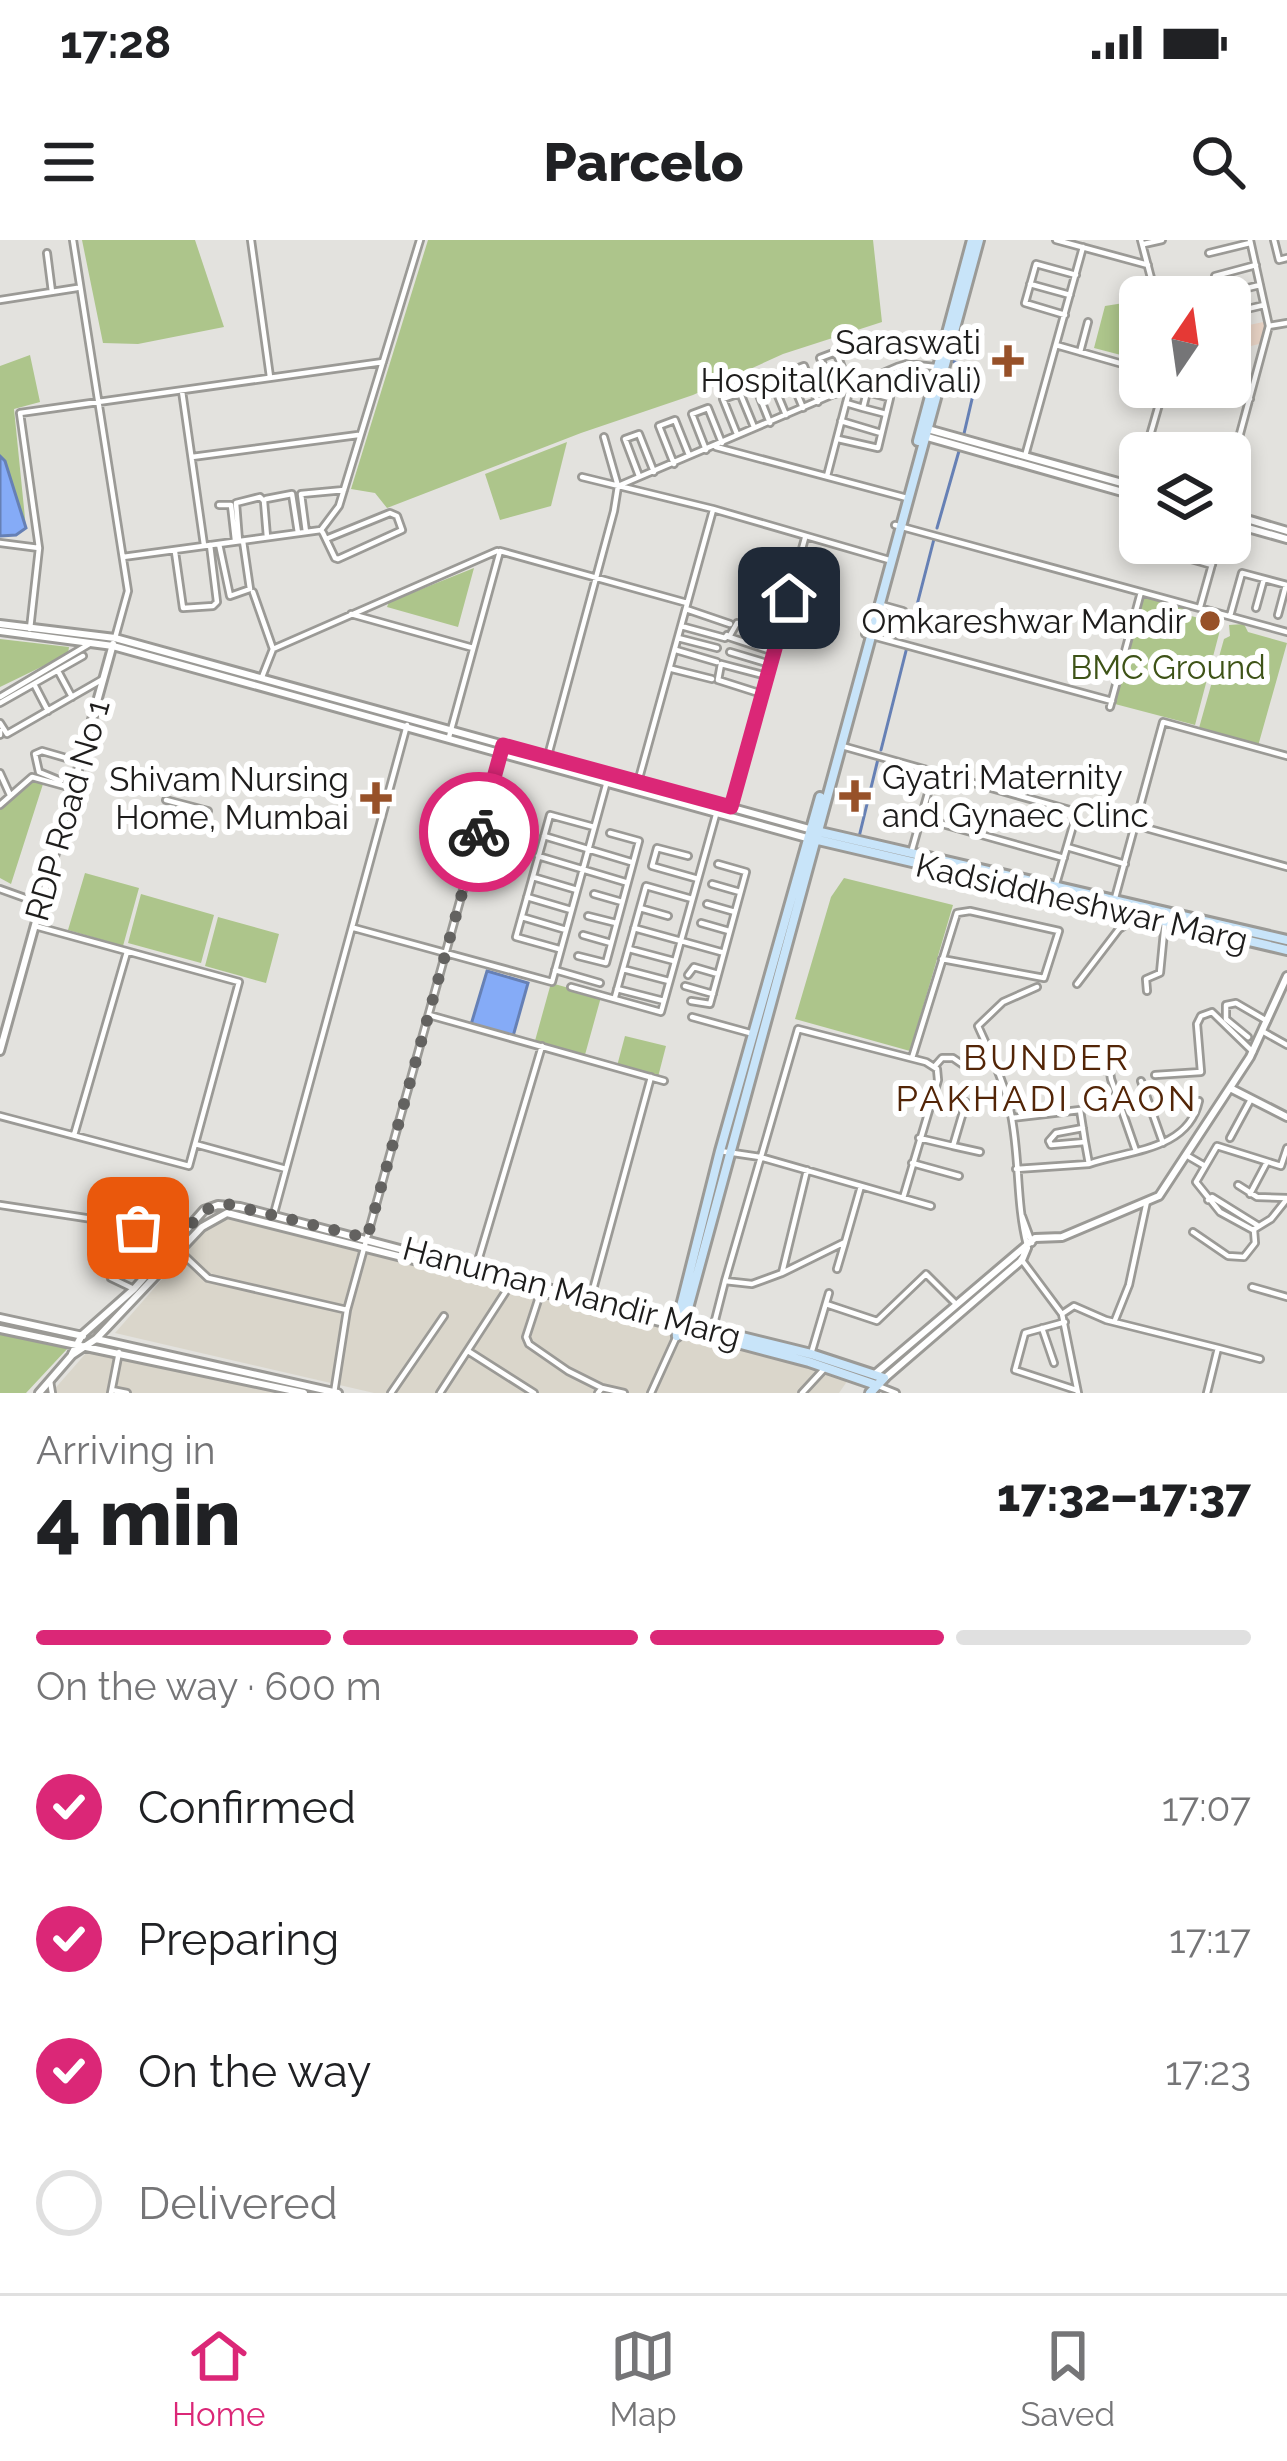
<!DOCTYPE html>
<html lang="en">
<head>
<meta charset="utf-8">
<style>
  :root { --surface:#fff; --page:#f2f2f2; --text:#202124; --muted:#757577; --line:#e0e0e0; --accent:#db2777 }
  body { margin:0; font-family:Raleway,sans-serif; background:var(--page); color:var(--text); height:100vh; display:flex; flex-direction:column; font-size:45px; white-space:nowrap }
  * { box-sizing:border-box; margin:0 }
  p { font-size:39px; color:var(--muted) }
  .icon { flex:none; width:66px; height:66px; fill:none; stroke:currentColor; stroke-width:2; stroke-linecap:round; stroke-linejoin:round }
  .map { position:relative; height:1153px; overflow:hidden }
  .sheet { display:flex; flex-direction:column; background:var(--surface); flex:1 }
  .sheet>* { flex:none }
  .needle { width:78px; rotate:13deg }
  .tools { position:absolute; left:1119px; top:36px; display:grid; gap:24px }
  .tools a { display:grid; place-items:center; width:132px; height:132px; border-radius:18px; background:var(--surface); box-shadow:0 6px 18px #0003; font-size:60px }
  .pin { position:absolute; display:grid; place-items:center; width:102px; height:102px; color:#fff; margin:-51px; border-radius:24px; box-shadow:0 6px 18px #0006 }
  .courier { position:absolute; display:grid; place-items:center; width:120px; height:120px; margin:-60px; border:9px solid #db2777; border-radius:50%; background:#fff; color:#222; box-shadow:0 3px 15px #0007 }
  .head em { font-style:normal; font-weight:800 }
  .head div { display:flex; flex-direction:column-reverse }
  .head { display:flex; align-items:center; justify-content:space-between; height:204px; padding:0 36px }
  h1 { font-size:78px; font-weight:800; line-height:90px }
  .bar { display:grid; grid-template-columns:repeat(4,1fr); gap:18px 12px; align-content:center; height:144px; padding:0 36px }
  .bar i { height:15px; border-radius:9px; background:var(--line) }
  .bar .active { background:var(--accent) }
  .bar p { grid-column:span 4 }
  ol { padding:0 36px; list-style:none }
  li { display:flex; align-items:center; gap:36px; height:132px }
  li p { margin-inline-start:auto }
  li .icon { padding:12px; border-radius:50%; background:var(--accent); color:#fff; stroke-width:4 }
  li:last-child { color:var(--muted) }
  li i { width:66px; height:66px; border:6px solid var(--line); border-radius:50% }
  .status { display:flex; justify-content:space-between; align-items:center; height:84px; padding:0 60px; background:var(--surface); direction:ltr }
  .status svg { height:33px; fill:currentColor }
  header { display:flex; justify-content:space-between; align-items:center; height:156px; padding:0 36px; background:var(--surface); font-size:54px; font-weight:800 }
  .tab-bar { display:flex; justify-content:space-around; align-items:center; height:168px; border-top:3px solid var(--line); background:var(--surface); font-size:33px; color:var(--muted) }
  .tab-bar a { display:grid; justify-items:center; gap:6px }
  .tab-bar .active { color:var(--accent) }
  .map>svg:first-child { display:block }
</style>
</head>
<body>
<div class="status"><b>17:28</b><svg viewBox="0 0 49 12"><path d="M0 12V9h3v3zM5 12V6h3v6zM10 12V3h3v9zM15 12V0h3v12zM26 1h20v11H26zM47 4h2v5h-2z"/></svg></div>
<header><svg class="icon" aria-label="menu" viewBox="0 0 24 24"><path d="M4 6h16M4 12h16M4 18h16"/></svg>Parcelo<svg class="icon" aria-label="search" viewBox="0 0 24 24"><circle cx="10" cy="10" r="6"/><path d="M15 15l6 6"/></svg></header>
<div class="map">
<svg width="1287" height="1153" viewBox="0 0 1287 1153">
  <rect width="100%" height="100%" fill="#e3e2de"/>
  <!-- built -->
  <path fill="#dad6cb" d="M219,974L842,1131L848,1140L839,1153H374L115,1093Z
    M87,1112L292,1153H51Z"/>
  <!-- education -->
  <path fill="#e9d4c6" d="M1268,81L1263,103L1243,108L1235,135L1230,134V97L1237,96L1235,88Z"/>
  <!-- green -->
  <path fill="#adc58b" d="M82,0H195L224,87L138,104L103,103Z
    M428,0H873L882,82L783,114L693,155L581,193L387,268L375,253L351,249Z
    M1135,37L1146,38L1148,57H1140V120L1094,108L1105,66L1130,62Z
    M30,115L40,162L14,169L26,288L5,221L0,216V126Z
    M567,202L551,266L500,280L485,234Z
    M474,328L458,387L387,367L389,362Z
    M1144,356L1189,368L1187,375L1199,378L1198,384L1220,390L1195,485L1115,464Z
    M1244,384L1248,392L1287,403L1258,506L1199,488L1224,399L1230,396L1229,385Z
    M0,399L69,407L68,414L0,447Z
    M32,540L43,544L11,644L0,638V568Z
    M85,633L139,648L123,706L68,690Z
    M844,638L953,665L910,811L795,779L831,657Z
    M141,654L214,675L201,723L128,703Z
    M218,677L279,694L266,743L205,726Z
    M551,743L601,757L583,822L533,808Z
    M625,796L666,806L658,837L617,826Z
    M0,1094L68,1108L26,1153H0Z"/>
  <!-- water -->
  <path fill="#85abf7" stroke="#6680b5" stroke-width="3" d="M0,216L5,221L26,288L16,295L0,296Z
    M487,731L528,743L512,800L470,788Z"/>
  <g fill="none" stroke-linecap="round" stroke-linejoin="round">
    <!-- stream -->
    <path stroke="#6680b5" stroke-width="3" d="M951,121L979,129L963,198
      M937,288L959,211
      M909,396L934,299
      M881,510L907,407
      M859,597L878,519"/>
    <defs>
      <path id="minor" d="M73,0L128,351L115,398
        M251,0L270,137
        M1056,0L1148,25
        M1141,0L1156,57
        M1274,0L1279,20L1287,18
        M1144,4L1162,0
        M47,13L52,52
        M1209,13L1250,3
        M1215,36L1256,25
        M1030,44L1070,55
        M1214,56L1260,45
        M0,60L77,48
        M1230,73L1264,65
        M1065,75L1025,63L1036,24L1076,35
        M1269,86L1287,83
        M1056,105L1140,129
        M1080,112L1088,82
        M1206,147L1250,159
        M182,151L204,305
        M803,168L788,132L804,126L818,162
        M863,168L886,174
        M841,181L881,193
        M770,183L755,145L771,139L786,175
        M737,194L723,159L740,153L754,187
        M838,199L878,208L890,158L867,152L863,168L846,163
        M716,207L907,258
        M706,210L692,174L708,168L722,203
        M1145,213L1164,147
        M1025,216L1083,7
        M192,217L358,195
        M674,224L659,186L675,180L689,215
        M1230,231L1269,86L1250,0
        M639,236L625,199L639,194L654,232
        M827,236L850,148L836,112L820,118L835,154
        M582,237L713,269L889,320
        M618,246L897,127L907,124L935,127
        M1135,250L1140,232
        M266,259L292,254L298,293
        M219,265H231L235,300
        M895,285L1287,392
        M321,290L323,293L335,318L338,319L402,290L397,276L390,273L326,299
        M306,292L301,254L344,250
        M239,301L236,263L260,257L264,261L267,297
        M0,303L39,308L30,389
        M219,304L230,356L250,349L243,301
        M39,308L20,173L383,122
        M175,312L183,368L213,366L217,362L210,305
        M1170,313L1212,325
        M123,317L321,290L339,266L420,0
        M253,352L273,409L262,437
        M878,364L903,371L899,395
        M1200,367L1218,303
        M1256,368L1264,339
        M686,369L730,384
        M351,374L473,408
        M1278,375L1286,345
        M1230,376L1242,333L1287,345
        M681,386L725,398L727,395
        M865,394L1112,461
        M678,398L717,408
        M273,409L497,311
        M676,410L717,422
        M730,412L770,424
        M774,412L729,397L737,383L777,393
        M672,429L712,439
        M58,431L72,457
        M34,444L48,471
        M762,454L718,440L721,424L767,436
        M0,457L91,403
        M0,463L83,416
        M1110,467L1141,352
        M0,483L7,494L103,439
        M0,491V495
        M449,497L500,311L687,363
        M842,506L934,532
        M546,523L614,271L618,246L604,197
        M0,533L10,555
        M61,541L39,532L35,514L42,511L80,522
        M638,542L713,270
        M166,560L208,571
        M0,565L32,537L72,548
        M730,570L805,298
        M921,578L1064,618
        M1135,585L1287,627
        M544,596L631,622
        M1067,607L1125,624
        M911,613L934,532L1077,572L1056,644
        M538,616L625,642
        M688,616L657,608L652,626L698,639
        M533,637L577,650
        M712,644L740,652
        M0,649L39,663
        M594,654L622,662
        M527,657L571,670
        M707,664L735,672
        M640,668L668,676
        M1112,669L1163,482L1287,516
        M588,676L616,683
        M522,677L566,690
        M701,683L729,691
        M354,688L552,742L609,534
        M634,688L721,712
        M583,695L611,703
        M559,709L516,697L550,575L594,587
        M629,709L674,721
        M578,716L606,723L639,601L610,593
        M623,729L669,741
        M555,730L600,743
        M688,735L694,727L718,734
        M1077,744L1119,689L1136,678
        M685,746L713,754
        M571,747L661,772L719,564
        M617,749L664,761
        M1147,751L1146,739L1160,733L1166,671
        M615,757L646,646L692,659
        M691,761L710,764L746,632L718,624
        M429,775L664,841
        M692,777L750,793
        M1262,791L1287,805
        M1248,797L1226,779V765L1236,763L1267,781
        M1107,812L1111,839L1136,911
        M912,818L957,673L970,671L1059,691L1044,738L942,719
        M935,826L942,818H953L966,827
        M1155,835L1201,832L1197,784L1201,776L1212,772L1253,812
        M1141,841L1163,903
        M0,876L189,926L239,742L35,686
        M1012,878L1080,870L1085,902
        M74,895L127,712
        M919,898L953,906L966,862
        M1230,898L1250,861
        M195,904L286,929
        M953,906L980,912
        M1287,908L1281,926L1217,906L1196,942L1220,972L1253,990L1271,979L1287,959
        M720,911L760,917L931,966
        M1186,915L1205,926
        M912,923L959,936
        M1089,924C1128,910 1188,911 1199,861
        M1016,929L1089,924L1085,902L1051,905L1049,901L1056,893L1083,888
        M807,930L782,1033L845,1002L861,946
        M1238,945L1257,957L1287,958
        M1250,954L1267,922
        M1208,960L1212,957L1257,985
        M0,965L99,980
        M1022,976L1032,1003
        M273,977L407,485
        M1193,992L1228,1016L1244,1017L1255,1003L1254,990
        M172,1004L208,1038L347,1070L334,1153
        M1027,1005C1016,963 1020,918 1011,874C1005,843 991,815 978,786L1003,762L1037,747
        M1021,1019L1062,1074L1078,1153
        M837,1029L845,1002
        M475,1031L542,806
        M725,1041L798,789L926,822L937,829L938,840L903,958
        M1252,1047L1287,1057
        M134,1049L111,1038L127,997L144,987L176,1001
        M540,1054L526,1097L529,1104L568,1131L602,1148L598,1153
        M591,1057L651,837
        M826,1064L877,1081L926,1034L955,1063
        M347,1070L503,505
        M1062,1074L1074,1066L1106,1080L1218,1108L1207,1153
        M1115,1080L1129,1045L1147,961
        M1065,1082L1025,1093L1015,1130L1076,1150
        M713,1088L725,1041L752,1044L782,1033
        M1042,1088L1054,1123
        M1218,1108L1260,1119
        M468,1111L534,1153
        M811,1114L829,1053
        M50,1141L52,1153
        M876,1145L896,1153
        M602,1148L624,1153
        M112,1150L127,1153
        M111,1153L119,1112
        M391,1153L444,1076
        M440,1153L512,1042
        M651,1153L676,1098
        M802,1153L825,1128"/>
      <path id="tertiary" d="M924,188L1140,248
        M924,196L1140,257
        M1230,274L1287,291
        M1230,283L1287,299
        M0,384L115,398L809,589
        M0,391L113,406L807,598
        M0,811L113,404
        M1230,848L1287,877
        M0,1078L83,1096
        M0,1089L304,1153
        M96,1099L338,1153
        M72,1114L82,1095L134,1049L204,970L218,965L240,967L677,1082
        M875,1134L1035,998L1062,997L1159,956L1250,817L1287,736
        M885,1138L1022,1020L1027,1008
        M39,1153L72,1115L96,1099L202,987L227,973L676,1086"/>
      <path id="secondary" d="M918,201L972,0
        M816,591L1287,700
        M814,599L1287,710
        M685,1083L811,1114L884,1138L870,1153
        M677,1087L809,1122L876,1145
        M677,1096L684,1083L979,0
        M677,1096L676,1086L720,911L820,557"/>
    </defs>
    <!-- minor casing -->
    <use href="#minor" stroke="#9b9a96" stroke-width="10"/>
    <!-- tertiary casing -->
    <use href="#tertiary" stroke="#9b9a96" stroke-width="12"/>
    <!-- secondary casing -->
    <use href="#secondary" stroke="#9b9a96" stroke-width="14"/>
    <!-- minor -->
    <use href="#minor" stroke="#fff" stroke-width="4.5"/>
    <!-- tertiary -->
    <use href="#tertiary" stroke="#fff" stroke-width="6"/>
    <!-- secondary -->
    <use href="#secondary" stroke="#c8e4f9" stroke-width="8"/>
  </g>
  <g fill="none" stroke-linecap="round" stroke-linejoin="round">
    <!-- done -->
    <path stroke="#636260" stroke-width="12" stroke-dasharray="0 21.6" d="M138,988L176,1001L204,970L227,964L367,998L479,592"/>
    <!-- route -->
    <path stroke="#db2777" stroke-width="15" d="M479,592L503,505L731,567L789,358"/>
  </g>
  <!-- markers -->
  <g fill="#975129" stroke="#fff" stroke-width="4.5">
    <path d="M1002 103h12v12h12v12h-12v12h-12v-12h-12v-12h12z"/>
    <circle cx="1210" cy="381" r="12"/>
    <path d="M849 538h12v12h12v12h-12v12h-12v-12h-12v-12h12z"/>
    <path d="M370 540h12v12h12v12h-12v12h-12v-12h-12v-12h12z"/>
  </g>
  <g text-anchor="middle" stroke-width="12" stroke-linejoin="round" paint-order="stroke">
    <!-- poi labels -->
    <g font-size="33" fill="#1e1d1c" stroke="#fff" text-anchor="end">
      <text x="981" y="114">Saraswati<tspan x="981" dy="38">Hospital(Kandivali)</tspan></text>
      <text x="1186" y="393">Omkareshwar Mandir</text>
      <text x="882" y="549" text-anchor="start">Gyatri Maternity<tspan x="882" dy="38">and Gynaec Clinc</tspan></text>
      <text x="349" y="551">Shivam Nursing<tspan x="349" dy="38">Home, Mumbai</tspan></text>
    </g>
    <!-- park labels -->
    <g font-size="33" fill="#3e5317" stroke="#fff">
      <text x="1168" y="439">BMC Ground</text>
    </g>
    <!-- street labels -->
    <g font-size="33" fill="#1e1d1c" stroke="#fff">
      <text transform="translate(67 570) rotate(-74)" y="12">RDP Road No 1</text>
      <text transform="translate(1082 662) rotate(13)" y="12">Kadsiddheshwar Marg</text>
      <text transform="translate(572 1052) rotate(15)" y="12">Hanuman Mandir Marg</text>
    </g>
    <!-- neighbourhood labels -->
    <g font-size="36" letter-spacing="3" fill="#532507" stroke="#fff">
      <text x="1047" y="830">BUNDER<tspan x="1047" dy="41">PAKHADI GAON</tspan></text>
    </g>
  </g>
</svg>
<div class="tools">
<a><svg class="needle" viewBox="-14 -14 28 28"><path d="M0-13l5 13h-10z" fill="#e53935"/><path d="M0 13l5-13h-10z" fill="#757577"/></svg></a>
<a><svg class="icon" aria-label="layers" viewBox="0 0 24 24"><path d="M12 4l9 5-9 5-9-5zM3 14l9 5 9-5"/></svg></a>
</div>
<div class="pin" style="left:138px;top:988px;background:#ea580c"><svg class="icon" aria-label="bag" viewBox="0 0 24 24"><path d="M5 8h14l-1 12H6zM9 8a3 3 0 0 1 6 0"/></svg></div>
<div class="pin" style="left:789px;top:358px;background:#1f2937"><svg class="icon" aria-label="home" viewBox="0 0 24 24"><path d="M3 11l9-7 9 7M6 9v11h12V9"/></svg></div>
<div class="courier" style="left:479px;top:592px"><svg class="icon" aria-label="bike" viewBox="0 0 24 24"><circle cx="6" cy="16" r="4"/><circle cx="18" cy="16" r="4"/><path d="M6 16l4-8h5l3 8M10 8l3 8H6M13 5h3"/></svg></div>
</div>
<section class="sheet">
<div class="head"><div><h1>4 min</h1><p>Arriving in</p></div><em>17:32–17:37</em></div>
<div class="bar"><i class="active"></i><i class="active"></i><i class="active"></i><i></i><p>On the way · 600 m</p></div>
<ol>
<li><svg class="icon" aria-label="check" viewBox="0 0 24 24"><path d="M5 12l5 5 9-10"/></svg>Confirmed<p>17:07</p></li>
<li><svg class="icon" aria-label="check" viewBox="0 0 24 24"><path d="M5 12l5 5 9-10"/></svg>Preparing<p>17:17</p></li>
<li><svg class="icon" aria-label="check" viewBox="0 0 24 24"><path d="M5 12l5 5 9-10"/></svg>On the way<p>17:23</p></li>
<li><i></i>Delivered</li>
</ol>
</section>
<nav class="tab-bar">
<a class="active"><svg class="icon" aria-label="home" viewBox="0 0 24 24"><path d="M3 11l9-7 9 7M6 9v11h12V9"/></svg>Home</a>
<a><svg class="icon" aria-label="map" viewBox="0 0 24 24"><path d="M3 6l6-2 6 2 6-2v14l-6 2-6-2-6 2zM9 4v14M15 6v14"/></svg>Map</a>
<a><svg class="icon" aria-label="saved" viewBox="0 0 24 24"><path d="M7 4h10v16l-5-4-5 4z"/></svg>Saved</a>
</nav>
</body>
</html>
